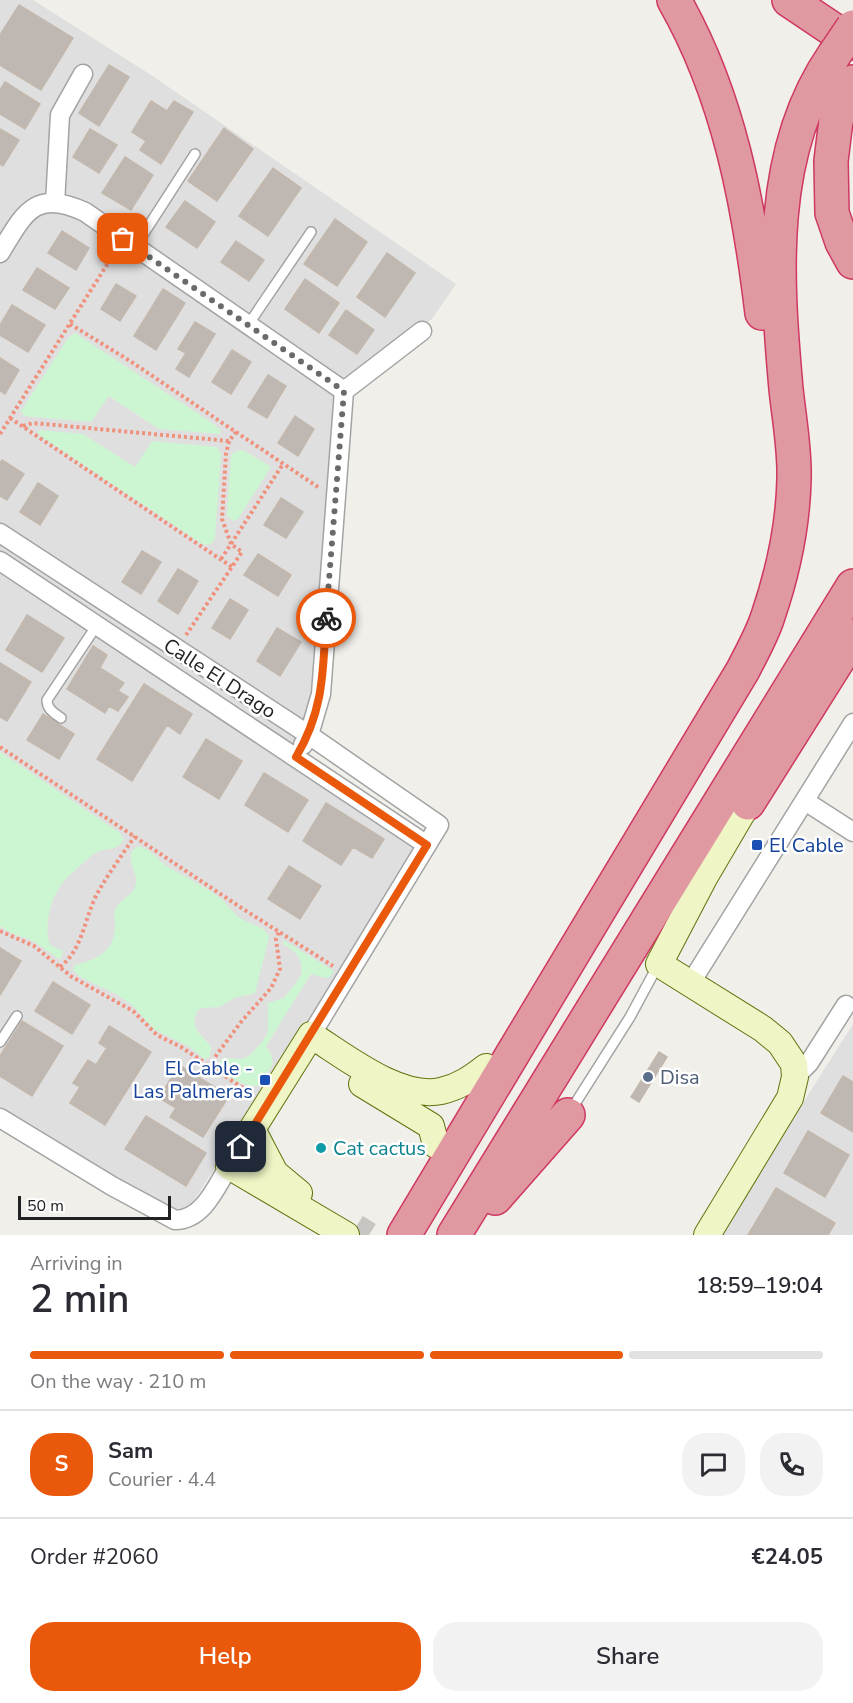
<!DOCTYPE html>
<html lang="en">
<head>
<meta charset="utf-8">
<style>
  :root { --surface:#fff; --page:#f2f2f3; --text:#2b2b33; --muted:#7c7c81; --line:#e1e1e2; --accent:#ea580c }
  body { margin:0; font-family:"Nunito Sans",sans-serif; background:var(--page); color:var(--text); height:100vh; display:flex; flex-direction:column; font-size:22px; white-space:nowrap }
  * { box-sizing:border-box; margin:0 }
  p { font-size:20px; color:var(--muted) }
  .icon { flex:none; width:33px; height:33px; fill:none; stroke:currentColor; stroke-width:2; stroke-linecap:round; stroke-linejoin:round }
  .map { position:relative; height:1235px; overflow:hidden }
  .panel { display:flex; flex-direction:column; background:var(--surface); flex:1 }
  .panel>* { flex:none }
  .scale { position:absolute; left:18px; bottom:15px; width:153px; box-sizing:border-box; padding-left:6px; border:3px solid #222; border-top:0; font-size:16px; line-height:21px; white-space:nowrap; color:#222; -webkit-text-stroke:4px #fff; paint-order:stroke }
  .pin { position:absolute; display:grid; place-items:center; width:51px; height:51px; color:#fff; margin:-26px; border-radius:12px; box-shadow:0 3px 9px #0006 }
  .courier { position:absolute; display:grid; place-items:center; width:60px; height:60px; margin:-30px; border:4px solid #ea580c; border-radius:50%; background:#fff; color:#222; box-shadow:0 2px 8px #0007 }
  .head em { font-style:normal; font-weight:600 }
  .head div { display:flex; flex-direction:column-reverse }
  .head { display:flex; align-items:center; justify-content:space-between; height:102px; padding:0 30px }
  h1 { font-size:39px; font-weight:600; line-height:45px }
  .bar { display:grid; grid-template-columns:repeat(4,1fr); gap:9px 6px; align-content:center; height:72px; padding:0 30px }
  .bar i { height:8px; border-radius:4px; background:var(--line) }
  .bar .active { background:var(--accent) }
  .bar p { grid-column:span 4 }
  .line { display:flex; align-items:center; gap:15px; padding:0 30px; border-top:2px solid var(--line) }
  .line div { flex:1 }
  .round { display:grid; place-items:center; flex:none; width:63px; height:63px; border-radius:24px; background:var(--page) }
  .primary-button { display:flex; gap:12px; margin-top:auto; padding:12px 30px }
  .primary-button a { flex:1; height:69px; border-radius:24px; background:var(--accent); color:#fff; font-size:24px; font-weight:600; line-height:69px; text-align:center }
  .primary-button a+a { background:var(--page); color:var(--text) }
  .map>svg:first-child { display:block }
</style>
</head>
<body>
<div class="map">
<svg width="853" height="1235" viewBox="0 0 853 1235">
  <rect width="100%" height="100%" fill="#f1efea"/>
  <!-- residential -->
  <path fill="#e0dfdf" d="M0,0H33L151,75L456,284L432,319L344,379L335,393L312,685L307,718L286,757L417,847L190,1207L169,1211L0,1111Z
    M853,1024V1235H721L801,1106Z"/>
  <!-- park -->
  <path fill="#ccf6d2" d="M75,333L215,425L221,431L220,434L159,429L109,396L91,422L24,416L21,411L68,338Z
    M40,430L83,434L135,467L152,441L217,447L221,454L215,538C213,543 209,546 202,544L40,436L37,432Z
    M243,450L271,467L238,519L233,521L227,516L231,456L234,452Z
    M0,752L120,833L124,840C116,852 104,847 93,854C84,863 73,871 64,881C51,896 43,926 50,945L63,951L61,958L59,959L33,941L9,932L0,926Z
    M138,846C152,849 157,860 168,867C185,877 204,886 220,898C227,904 232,912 240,918C249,925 266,925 269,938L255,993L234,998L220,1007L201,1008L197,1011L194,1021L197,1031L211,1046L210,1057L204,1059L190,1047L155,1030L132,1005L116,994L80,977L73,970L75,965C96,960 114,952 115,927C115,921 113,914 116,908C121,898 133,896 136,884C138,870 122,856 138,846Z
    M283,940L334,971L330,977L326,978L311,974L266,1046L271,1054L273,1064L259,1086C244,1087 222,1077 218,1063L223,1058L243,1059L251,1054L263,1041L268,1032V1003L284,998L301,976C304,960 296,951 283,944Z"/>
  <!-- building -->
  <path fill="#bfb8b2" stroke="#c2b8ad" stroke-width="1.5" d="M19,5L73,38L41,90L0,65V35Z
    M109,65L129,77L99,126L79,113Z
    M5,82L40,104L25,129L0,114V90Z
    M151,101L167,111L174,101L193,112L161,164L140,150L146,141L132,132Z
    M224,128L253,149L217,201L188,181Z
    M0,129L19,140L3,166L0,164Z
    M90,129L117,145L99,173L73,157Z
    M125,157L153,175L131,210L102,193Z
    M273,168L301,188L268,236L239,216Z
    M185,201L215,222L197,248L166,227Z
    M335,219L367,242L337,286L304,264Z
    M62,231L89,248L76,270L48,253Z
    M236,241L264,260L249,281L221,262Z
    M387,253L415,273L385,317L357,297Z
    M37,268L69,288L55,309L23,290Z
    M305,279L339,303L319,333L285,309Z
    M116,284L136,296L120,321L101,309Z
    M163,289L185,303L156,350L134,336Z
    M12,305L45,325L28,352L0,335V325Z
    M346,310L374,330L357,354L329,335Z
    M195,322L215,334L189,377L176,369L186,353L178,349Z
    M232,350L251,362L231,394L212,382Z
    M0,358L19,370L5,394L0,391Z
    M268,375L286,386L267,418L248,407Z
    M295,416L314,429L298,456L278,443Z
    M2,460L24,474L7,500L0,496V463Z
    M38,483L58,496L40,525L20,512Z
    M281,498L303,512L286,538L264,525Z
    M142,551L161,562L141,594L122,582Z
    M258,554L291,575L278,596L244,575Z
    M178,569L198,581L178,614L158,601Z
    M230,599L248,610L230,639L212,628Z
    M27,615L64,638L42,672L6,650Z
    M277,628L301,642L280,676L257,661Z
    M93,646L107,655L100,668L124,683L118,691L128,697L118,711L109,706L105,713L67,689Z
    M0,663L31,682L7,721L0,717Z
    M144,684L192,714L180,734L167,725L132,781L97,759Z
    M43,714L74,734L59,759L27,740Z
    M206,739L242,761L219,799L183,777Z
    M264,773L308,800L288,832L245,805Z
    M326,803L384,839L372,858L353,847L341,865L303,841Z
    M289,866L321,886L300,919L268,899Z
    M0,948L21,961L0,995Z
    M53,982L90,1005L72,1034L35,1011Z
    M22,1021L63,1046L32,1096L0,1076V1056Z
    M109,1026L151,1052L105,1125L70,1103L80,1087L73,1083L88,1060L96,1065L107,1048L99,1043Z
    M659,1052L667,1057L639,1102L631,1097Z
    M179,1065L229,1096L203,1137L170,1117L176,1108L159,1098Z
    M843,1076L853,1082V1132L821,1113Z
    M146,1116L206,1153L186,1186L125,1149Z
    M808,1131L849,1155L825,1197L784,1173Z
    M776,1188L835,1223L828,1235H748Z"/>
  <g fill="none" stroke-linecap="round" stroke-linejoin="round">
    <!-- secondary-tunnel -->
    <path stroke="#c8c6c2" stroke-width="26" stroke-dasharray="26 13" stroke-linecap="butt" d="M356,1227L369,1235"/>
    <defs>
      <path id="lane" d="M135,247L195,154
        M248,325L311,232
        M61,718C54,713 47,709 47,700L97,625
        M0,1042L17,1016
        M571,1110L630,1017L658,965"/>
      <path id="street" d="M55,203L60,115L83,74
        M0,253C24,214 34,188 85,212L344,391
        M0,533L309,735L439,825L311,1035
        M0,561L427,845
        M303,745L309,735L321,694L344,391L422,331
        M805,801L853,832
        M690,984L853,723
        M795,1077L809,1063L846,1005
        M0,1118L112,1186L175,1220C203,1220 216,1187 229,1166"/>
      <path id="secondary" d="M362,1084L431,1126L436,1145
        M252,1129L275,1173L299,1193
        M346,1235L229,1166L311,1035C345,1056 399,1100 441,1091C459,1087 472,1078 486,1067
        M707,1235L790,1098L795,1077L794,1064L780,1043L763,1029L659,964L704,878L748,803"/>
      <path id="highway" d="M674,0C729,96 749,205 762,313
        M789,0L853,43
        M853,82L836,120L831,161L832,213L842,242L853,262
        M748,803L853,636
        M495,1198L568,1115
        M404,1235L743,670C752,652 762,635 768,616C783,572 793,526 794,479C795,449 789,418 786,389C776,277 767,152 834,55
        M454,1235L853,586"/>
    </defs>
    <!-- lane casing -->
    <use href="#lane" stroke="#a3a3a3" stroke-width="12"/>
    <!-- street casing -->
    <use href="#street" stroke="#a3a3a3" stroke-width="21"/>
    <!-- secondary casing -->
    <use href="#secondary" stroke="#61730f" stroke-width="28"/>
    <!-- highway casing -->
    <use href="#highway" stroke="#ce3861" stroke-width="36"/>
    <!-- path -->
    <path stroke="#ef917d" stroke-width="4" stroke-dasharray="3 3" stroke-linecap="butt" d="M70,324L130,361L318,487
      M10,418L232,567
      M23,426L33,423L229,441L236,432
      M0,434L115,252
      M221,559L231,544L222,519L226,454L229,441
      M186,635L242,552L231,544L283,464
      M0,747L243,909L333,966
      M0,931L34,946L72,977L133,1011L157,1035L181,1047L249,1092
      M60,967C83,949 84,919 97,894C108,874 122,855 135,836
      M211,1068L215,1057L241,1022L271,988L280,969L276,939L279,931"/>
    <!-- lane -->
    <use href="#lane" stroke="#fff" stroke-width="9"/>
    <!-- street -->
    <use href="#street" stroke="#fff" stroke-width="18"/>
    <!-- secondary -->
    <use href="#secondary" stroke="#eff5c4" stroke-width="26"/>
    <!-- highway -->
    <use href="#highway" stroke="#e199a1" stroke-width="33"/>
    <defs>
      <path id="highway-bridge" d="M834,55L853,27"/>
    </defs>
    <!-- highway-bridge casing -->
    <use href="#highway-bridge" stroke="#ce3861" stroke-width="36" stroke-linecap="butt"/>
    <!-- highway-bridge -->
    <use href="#highway-bridge" stroke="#e199a1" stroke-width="33"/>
  </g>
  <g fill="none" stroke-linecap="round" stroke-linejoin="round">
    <!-- done -->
    <path stroke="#6a6a68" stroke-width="6" stroke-dasharray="0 10.8" d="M123,239L344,391L326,618"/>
    <!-- route -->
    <path stroke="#ea580c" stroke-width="8" d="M241,1147L427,845L296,757C324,710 323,671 326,618"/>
  </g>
  <!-- markers -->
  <g fill="#1a4fb4" stroke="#fff" stroke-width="2">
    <rect x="751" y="839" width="12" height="12" rx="3"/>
    <rect x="259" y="1074" width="12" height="12" rx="3"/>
  </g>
  <circle fill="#5c6f8a" stroke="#fff" stroke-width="2" cx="648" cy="1077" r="6"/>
  <circle fill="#0f9aa8" stroke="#fff" stroke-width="2" cx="321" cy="1148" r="6"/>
  <g text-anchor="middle" stroke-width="5" stroke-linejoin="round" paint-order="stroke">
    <!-- street labels -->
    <g font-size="20" fill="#222" stroke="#fff">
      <text transform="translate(220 678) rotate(33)" y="7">Calle El Drago</text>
    </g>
    <!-- transit labels -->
    <g font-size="20" fill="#164399" stroke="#fff" text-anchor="start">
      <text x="769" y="852">El Cable</text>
      <text x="253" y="1075" text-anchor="end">El Cable -<tspan x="253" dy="23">Las Palmeras</tspan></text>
    </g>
    <!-- service labels -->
    <g font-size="20" fill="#4e5e75" stroke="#fff" text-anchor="start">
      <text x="660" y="1084">Disa</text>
    </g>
    <!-- culture labels -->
    <g font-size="20" fill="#0d838f" stroke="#fff" text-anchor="start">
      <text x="333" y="1155">Cat cactus</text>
    </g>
  </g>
</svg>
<div class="scale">50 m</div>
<div class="pin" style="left:123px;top:239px;background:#ea580c"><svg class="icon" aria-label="bag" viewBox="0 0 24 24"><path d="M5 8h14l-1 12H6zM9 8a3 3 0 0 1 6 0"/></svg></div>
<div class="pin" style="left:241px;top:1147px;background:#1f2937"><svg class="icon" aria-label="home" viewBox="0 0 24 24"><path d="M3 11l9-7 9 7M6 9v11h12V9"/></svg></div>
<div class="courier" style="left:326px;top:618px"><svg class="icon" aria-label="bike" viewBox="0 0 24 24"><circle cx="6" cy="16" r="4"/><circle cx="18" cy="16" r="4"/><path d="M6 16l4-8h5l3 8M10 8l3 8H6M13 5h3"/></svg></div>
</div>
<section class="panel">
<div class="head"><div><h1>2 min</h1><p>Arriving in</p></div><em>18:59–19:04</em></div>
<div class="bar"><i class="active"></i><i class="active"></i><i class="active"></i><i></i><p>On the way · 210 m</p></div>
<div class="line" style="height:108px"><b class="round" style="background:var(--accent);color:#fff">S</b><div><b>Sam</b><p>Courier · 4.4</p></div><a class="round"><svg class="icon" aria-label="chat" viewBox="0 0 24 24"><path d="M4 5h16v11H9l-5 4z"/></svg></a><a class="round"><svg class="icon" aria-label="phone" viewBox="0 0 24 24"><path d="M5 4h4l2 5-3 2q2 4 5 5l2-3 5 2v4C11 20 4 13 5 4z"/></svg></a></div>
<div class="line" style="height:78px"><div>Order #2060</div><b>€24.05</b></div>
<div class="primary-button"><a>Help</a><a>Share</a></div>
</section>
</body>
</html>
